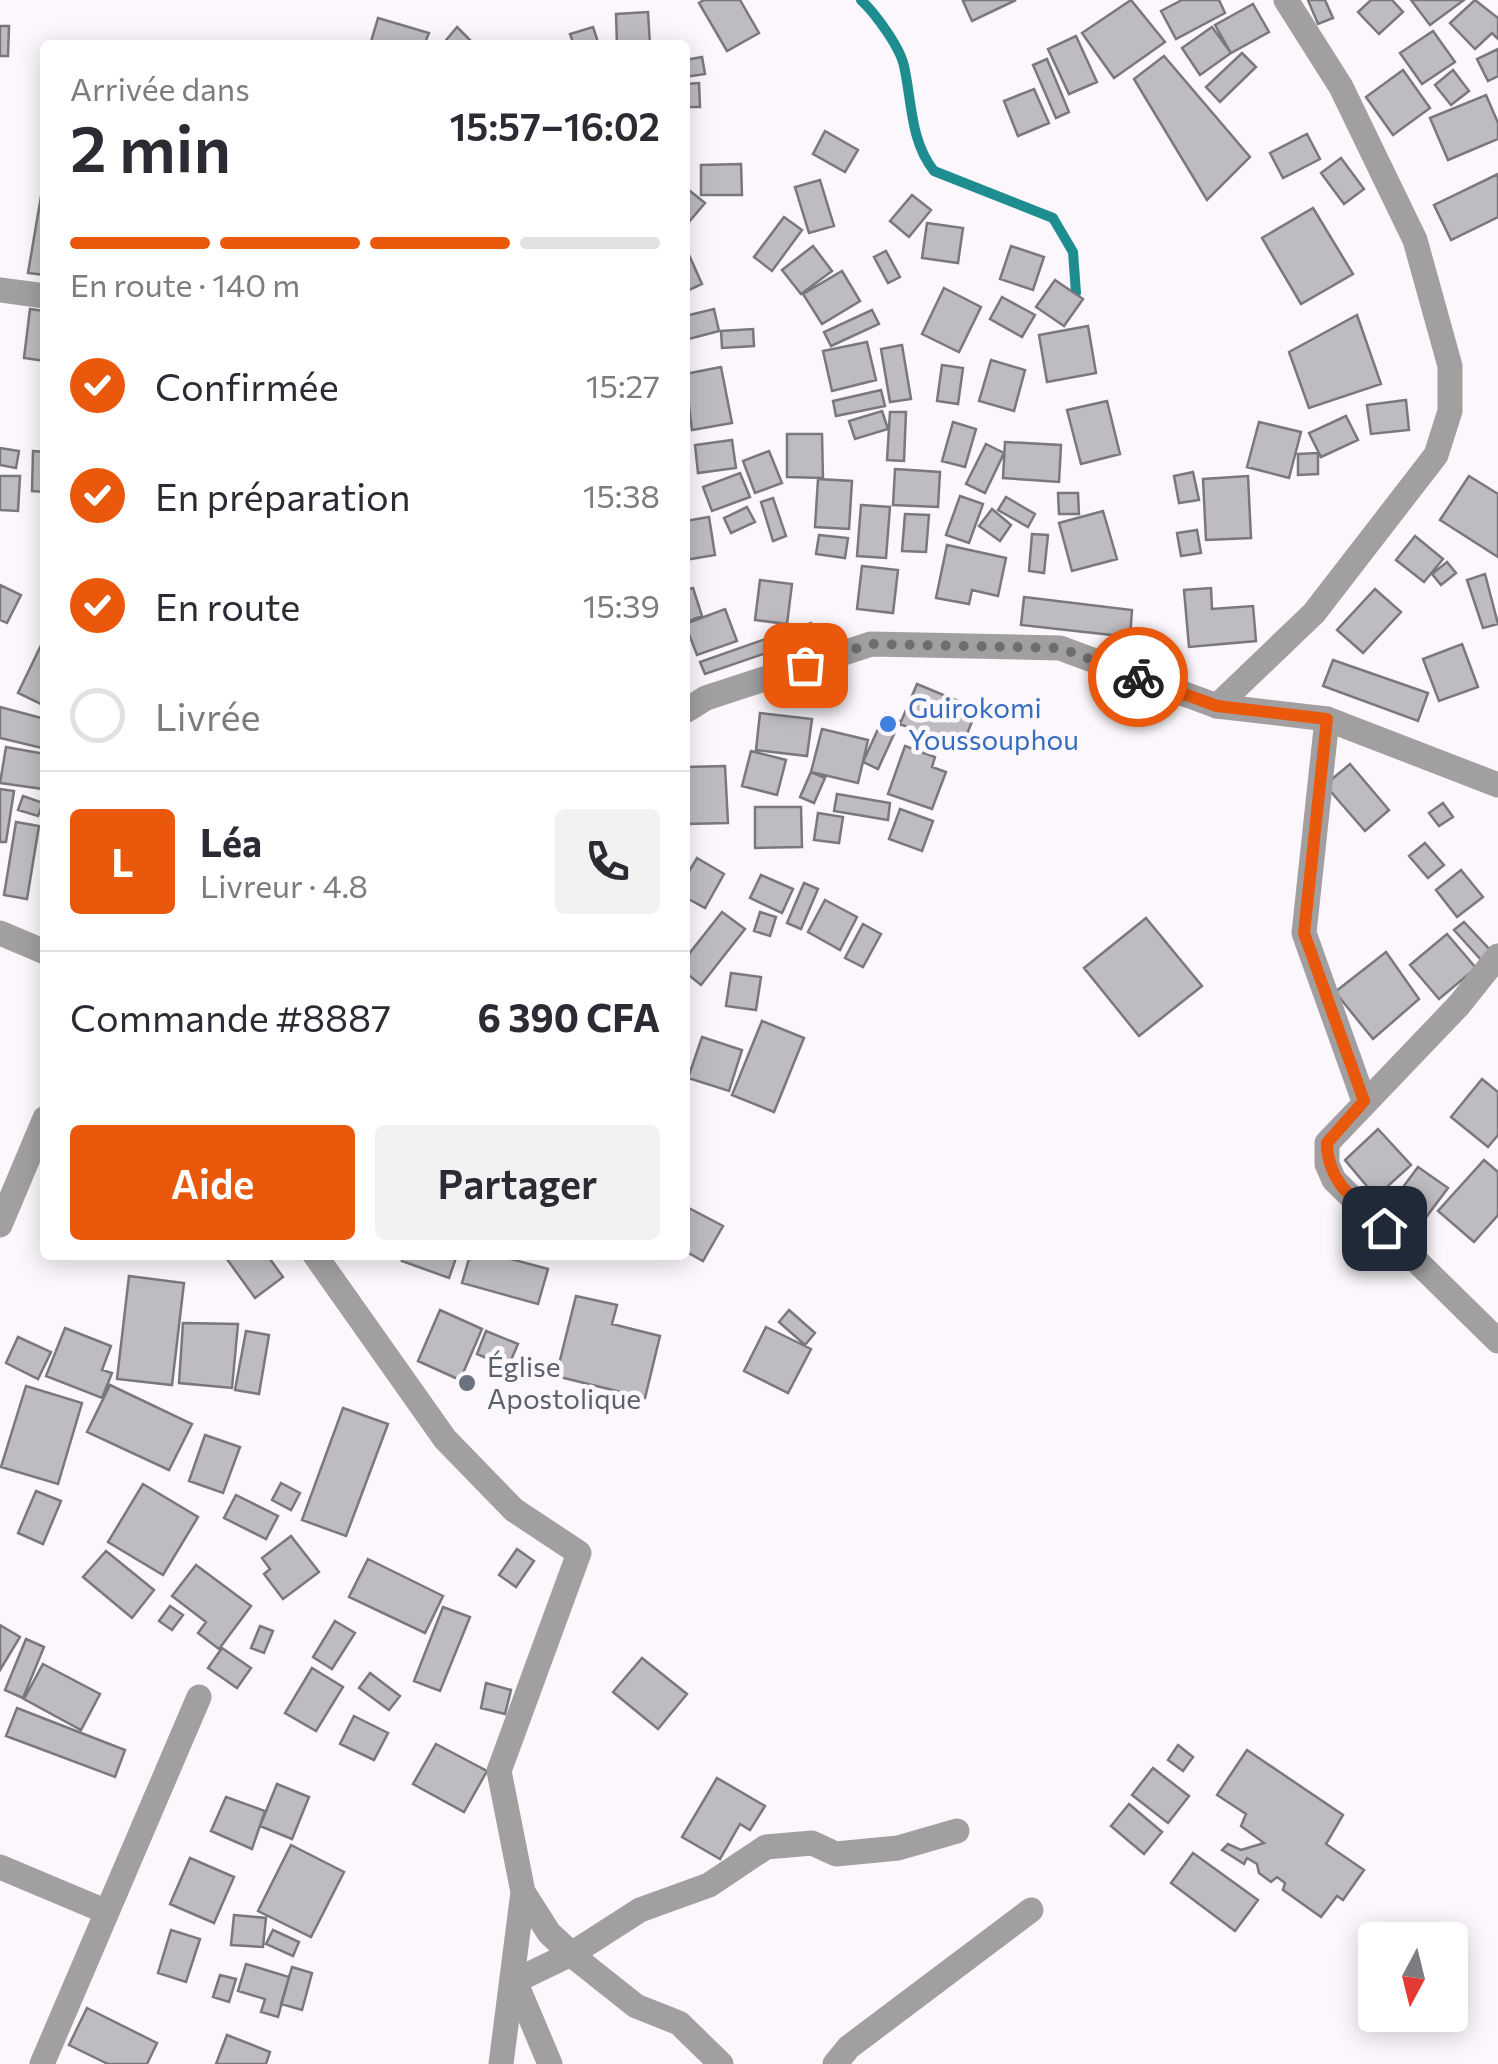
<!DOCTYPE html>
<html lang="fr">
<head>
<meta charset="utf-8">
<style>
  :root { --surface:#fff; --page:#f2f2f3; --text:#2b2b33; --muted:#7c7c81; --line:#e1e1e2; --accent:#ea580c }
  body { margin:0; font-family:Commissioner,sans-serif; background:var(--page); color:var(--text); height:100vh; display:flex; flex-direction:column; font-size:38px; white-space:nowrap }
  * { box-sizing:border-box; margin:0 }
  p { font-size:32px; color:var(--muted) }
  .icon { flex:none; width:55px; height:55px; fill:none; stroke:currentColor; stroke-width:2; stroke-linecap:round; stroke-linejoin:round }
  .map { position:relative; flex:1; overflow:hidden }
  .sheet { position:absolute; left:40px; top:40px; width:650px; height:1220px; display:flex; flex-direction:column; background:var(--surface); border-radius:10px; box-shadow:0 5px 25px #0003 }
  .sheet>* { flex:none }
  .needle { width:65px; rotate:187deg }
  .tools { position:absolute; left:1358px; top:1922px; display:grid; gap:20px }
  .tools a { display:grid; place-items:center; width:110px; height:110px; border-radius:10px; background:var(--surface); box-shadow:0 5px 25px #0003; font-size:50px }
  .pin { position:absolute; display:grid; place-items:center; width:85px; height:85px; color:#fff; margin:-42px; border-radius:20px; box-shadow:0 5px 15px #0006 }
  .courier { position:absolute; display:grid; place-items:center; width:100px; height:100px; margin:-50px; border:8px solid #ea580c; border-radius:50%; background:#fff; color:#222; box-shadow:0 2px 12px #0007 }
  .head em { font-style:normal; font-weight:600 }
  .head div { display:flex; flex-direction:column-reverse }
  .head { display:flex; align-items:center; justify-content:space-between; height:170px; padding:0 30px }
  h1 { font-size:65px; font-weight:600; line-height:75px }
  .bar { display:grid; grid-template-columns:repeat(4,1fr); gap:15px 10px; align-content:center; height:120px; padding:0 30px }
  .bar i { height:12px; border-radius:8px; background:var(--line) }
  .bar .on { background:var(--accent) }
  .bar p { grid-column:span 4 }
  .line { display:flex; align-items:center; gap:25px; padding:0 30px; border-top:2px solid var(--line) }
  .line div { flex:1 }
  .round { display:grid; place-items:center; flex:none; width:105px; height:105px; border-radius:10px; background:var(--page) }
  ol { padding:0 30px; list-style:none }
  li { display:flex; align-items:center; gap:30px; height:110px }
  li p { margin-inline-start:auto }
  li .icon { padding:10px; border-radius:50%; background:var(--accent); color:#fff; stroke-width:4 }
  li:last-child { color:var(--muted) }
  li i { width:55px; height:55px; border:5px solid var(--line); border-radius:50% }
  .button { display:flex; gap:20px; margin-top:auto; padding:20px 30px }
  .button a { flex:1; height:115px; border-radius:10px; background:var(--accent); color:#fff; font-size:40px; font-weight:600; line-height:115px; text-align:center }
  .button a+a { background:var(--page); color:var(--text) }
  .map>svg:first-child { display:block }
</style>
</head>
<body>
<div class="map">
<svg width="1498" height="2064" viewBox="0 0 1498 2064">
  <rect width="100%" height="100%" fill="#fbf7fc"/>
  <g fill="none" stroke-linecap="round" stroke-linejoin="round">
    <!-- stream -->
    <path stroke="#1e8d90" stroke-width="10" d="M861,0C875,13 900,47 904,66C912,101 910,141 934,171L1053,218L1073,252L1076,293"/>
  </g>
  <!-- building -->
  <path fill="#bebcc1" stroke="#7a787d" stroke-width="2.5" d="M704,0H740L759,33L727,51L699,3Z
    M1016,0L972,21L963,1L967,0Z
    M1131,0L1165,42L1114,78L1082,33Z
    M1182,0H1219L1225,13L1176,39L1161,11Z
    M1308,0H1325L1333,18L1318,24Z
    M1371,0H1392L1403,12L1379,34L1358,12Z
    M1411,0H1464L1430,25Z
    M1475,0L1498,18V39L1492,33L1475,49L1450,23Z
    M1253,4L1269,32L1231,53L1215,25Z
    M648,12L650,45H617L616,14Z
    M378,18L429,33L424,45H370Z
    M0,26H9L8,56H0Z
    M457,27L475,45H442Z
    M593,27L599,45H574L570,34Z
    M1212,27L1231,53L1200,75L1182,48Z
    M1433,31L1455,62L1422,84L1400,53Z
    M1076,36L1097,82L1069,94L1048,49Z
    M1498,49V76L1488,81L1477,59Z
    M1242,53L1256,67L1220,102L1206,87Z
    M1164,56L1250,157L1207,200L1134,79Z
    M702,57L705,74L685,77V60Z
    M1047,59L1069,112L1056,118L1033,65Z
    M1403,70L1430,108L1393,135L1366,97Z
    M1453,70L1469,91L1451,105L1435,85Z
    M699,83L700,107H685V84Z
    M1034,89L1049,123L1018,136L1004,101Z
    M1486,95L1498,123V139L1448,160L1430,118Z
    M825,131L858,150L845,172L813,154Z
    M1307,134L1320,159L1283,178L1270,153Z
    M1341,158L1364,189L1344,204L1321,173Z
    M741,164L742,195H701V165Z
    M45,173V275L28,273Z
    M1498,174V217L1451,240L1434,205Z
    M820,180L834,226L809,233L795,187Z
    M685,187L705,203L688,223L685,221Z
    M912,195L931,210L909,237L890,221Z
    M1313,208L1353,274L1301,304L1262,238Z
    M784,217L802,230L772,271L754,257Z
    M927,223L963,228L958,263L922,258Z
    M685,246L702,284L685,292Z
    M813,246L832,271L801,294L782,270Z
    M1011,246L1044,257L1033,290L1000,279Z
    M886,251L900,277L888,283L874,257Z
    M842,271L860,301L822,324L803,294Z
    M1055,280L1083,299L1064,326L1036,307Z
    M944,288L981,307L959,352L922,334Z
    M1002,297L1035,315L1022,337L990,319Z
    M30,309L45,311V361L24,358Z
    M714,309L719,331L685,340V316Z
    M872,310L879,324L831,346L824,332Z
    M1357,315L1381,384L1309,408L1289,352Z
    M1088,326L1096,373L1047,382L1039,335Z
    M753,329L754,346L722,348L721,331Z
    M867,342L876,380L832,391L823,351Z
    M902,345L911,399L890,402L881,349Z
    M991,360L1025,370L1014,411L979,401Z
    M942,365L963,368L958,404L937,401Z
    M721,367L732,423L692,430L685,374Z
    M881,390L885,406L836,416L833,401Z
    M1406,400L1409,430L1371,434L1367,405Z
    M1107,401L1120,454L1081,464L1067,410Z
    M882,411L888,429L855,439L849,421Z
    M890,412H906L904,461L887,460Z
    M1346,416L1358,440L1321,457L1309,433Z
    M953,422L976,429L965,467L942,461Z
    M1259,422L1301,432L1289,478L1247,467Z
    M787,434H822L823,478L787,477Z
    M732,440L736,468L698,473L695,445Z
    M1005,442L1061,445L1059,482L1003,478Z
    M986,444L1004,453L985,493L966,484Z
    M0,448L19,451L16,468L0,465Z
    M33,451L45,452V492L32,491Z
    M769,451L782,483L755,493L743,461Z
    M1318,453V474L1298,475V454Z
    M895,469L940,472L938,507L893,505Z
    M1193,472L1199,500L1179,503L1174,476Z
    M740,473L750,497L712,511L703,487Z
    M0,476H20L18,511L0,510Z
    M1248,476L1251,538L1206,540L1203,479Z
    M1469,476L1498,494V557L1440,520Z
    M818,479L852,481L849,529L815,527Z
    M1058,493H1078L1079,514H1059Z
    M960,496L983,504L969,543L946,535Z
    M1006,497L1035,514L1028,527L998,510Z
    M773,498L786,536L773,541L761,502Z
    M861,505L890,507L886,558L857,556Z
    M747,507L755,522L731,533L724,518Z
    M992,509L1011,525L1000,541L979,526Z
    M1103,511L1117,559L1072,571L1059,523Z
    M905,514L929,515L926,552L902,551Z
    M709,517L715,555L685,560V521Z
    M1197,530L1201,553L1181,556L1177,533Z
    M1032,534L1048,535L1044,573L1029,571Z
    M819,535L848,538L845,558L816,554Z
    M1415,536L1443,559L1424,582L1396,560Z
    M947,545L1006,558L998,596L972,590L969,604L936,598Z
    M1447,562L1456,573L1441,585L1432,574Z
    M862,566L898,570L893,613L857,609Z
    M1485,574L1498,624L1483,628L1467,580Z
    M760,580L792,584L787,624L755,620Z
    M0,585L21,595L7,623L0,620Z
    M693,588L702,616L689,621L685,590Z
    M1211,588L1212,609L1253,606L1256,641L1189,647L1184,590Z
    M1375,589L1401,612L1363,653L1337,630Z
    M1024,597L1132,610L1130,637L1021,625Z
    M725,609L737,641L697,655L685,624Z
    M811,623L816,636L705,674L700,662Z
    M45,637V706L18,693Z
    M1462,644L1478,687L1439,701L1423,659Z
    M1333,660L1428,693L1418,721L1323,686Z
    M917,684L977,709L961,749L900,724Z
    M1133,697L1157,704L1152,722L1128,715Z
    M0,707L45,719L42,748L0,738Z
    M760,713L812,719L807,756L756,750Z
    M885,714L900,721L878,769L863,762Z
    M822,729L868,740L858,783L811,772Z
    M905,746L935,757L932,767L946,772L932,809L888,794Z
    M6,747L45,754L43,789L0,783Z
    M751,751L786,760L777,795L742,786Z
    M1350,764L1389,810L1365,831L1325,785Z
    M725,766L728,823L685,824V767Z
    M811,772L825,778L814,803L800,797Z
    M0,789L14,791L6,842H0Z
    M837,794L890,803L888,820L834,811Z
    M23,796L43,803L38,816L18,810Z
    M1443,803L1453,817L1439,826L1429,813Z
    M755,807H801L802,847L755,848Z
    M900,809L933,821L922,851L889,839Z
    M818,813L843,817L839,843L814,840Z
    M16,822L39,826L27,899L4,895Z
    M1425,843L1444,865L1428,878L1409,856Z
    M697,858L724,874L705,908L685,897V878Z
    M1461,870L1483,897L1457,917L1436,890Z
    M761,875L793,889L782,913L750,898Z
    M804,883L818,889L801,929L787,923Z
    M825,900L857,917L840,950L808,932Z
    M722,912L745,929L701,985L685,972V959Z
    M760,912L776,917L770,936L754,931Z
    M1146,918L1202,986L1139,1036L1084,968Z
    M1464,922L1493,953L1483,962L1454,930Z
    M863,924L881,934L863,967L845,958Z
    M1447,934L1476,968L1439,999L1410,965Z
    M1386,952L1419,999L1373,1039L1335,992Z
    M731,973L761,977L756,1010L726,1006Z
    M762,1021L804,1038L774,1112L732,1095Z
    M702,1037L742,1050L729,1091L688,1078Z
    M1482,1079L1498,1092V1135L1488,1147L1451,1117Z
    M1378,1129L1411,1165L1376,1197L1345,1160Z
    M1484,1160L1498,1172V1215L1474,1242L1438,1211Z
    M1418,1167L1448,1188L1412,1236L1383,1214Z
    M685,1206L723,1226L703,1261L685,1251Z
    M224,1255H267L283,1277L255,1298Z
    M405,1255H447L456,1258L449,1278L402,1261Z
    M470,1255H496L548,1269L538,1304L462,1283Z
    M129,1276L184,1283L172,1385L117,1379Z
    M576,1296L617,1305L612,1324L660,1336L645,1398L556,1376Z
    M440,1310L482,1329L460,1380L418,1361Z
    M789,1310L815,1333L805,1345L779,1322Z
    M183,1323L238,1324L232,1388L179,1383Z
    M766,1327L811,1349L788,1393L744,1371Z
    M65,1328L111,1346L102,1370L112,1373L102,1398L46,1376Z
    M246,1331L269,1335L259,1394L235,1390Z
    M486,1331L518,1344L508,1367L477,1354Z
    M18,1337L51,1352L38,1379L6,1363Z
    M110,1385L192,1424L169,1470L87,1432Z
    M26,1386L82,1403L58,1484L1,1467Z
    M343,1408L388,1424L346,1536L302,1520Z
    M205,1435L240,1447L223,1493L189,1481Z
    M281,1483L300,1493L291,1510L272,1500Z
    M143,1484L198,1517L163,1575L108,1542Z
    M36,1491L61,1501L43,1544L18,1533Z
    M236,1495L278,1516L266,1539L224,1518Z
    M291,1536L319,1572L283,1599L264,1574L270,1569L262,1558Z
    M517,1549L534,1561L516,1587L499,1575Z
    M106,1551L154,1590L132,1618L83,1577Z
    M368,1559L443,1596L425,1633L349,1597Z
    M196,1565L251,1606L219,1649L198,1633L206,1622L172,1596Z
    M170,1606L183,1615L172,1630L159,1621Z
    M443,1607L470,1617L440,1691L414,1681Z
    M335,1621L355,1633L332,1669L313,1657Z
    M0,1625L20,1637L0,1670Z
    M260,1626L273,1631L264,1653L251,1648Z
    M26,1639L44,1647L23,1698L5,1690Z
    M222,1648L251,1668L237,1688L208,1668Z
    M642,1658L687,1694L658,1729L613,1692Z
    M43,1664L100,1694L81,1730L24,1699Z
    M312,1668L343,1687L316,1731L285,1713Z
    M370,1673L400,1696L389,1710L359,1688Z
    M486,1683L511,1690L505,1714L481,1708Z
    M17,1708L125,1750L115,1777L6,1736Z
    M354,1716L388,1733L374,1760L340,1744Z
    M436,1744L487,1771L464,1812L413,1784Z
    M1178,1745L1193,1757L1183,1771L1168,1760Z
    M1247,1750L1343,1815L1326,1844L1364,1870L1343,1900L1337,1896L1321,1917L1283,1890L1285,1883L1277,1877L1271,1882L1259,1873L1257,1864L1247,1858L1244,1864L1222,1850L1228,1844L1241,1850L1264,1843L1241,1826L1246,1814L1217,1795Z
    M1153,1768L1189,1796L1168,1823L1132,1795Z
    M717,1778L765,1806L750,1830L740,1824L720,1859L682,1837Z
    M277,1784L309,1797L292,1839L260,1826Z
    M226,1797L265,1811L252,1849L211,1831Z
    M1129,1804L1162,1832L1144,1854L1111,1826Z
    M291,1845L344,1872L311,1937L258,1911Z
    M1193,1853L1258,1900L1235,1931L1171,1883Z
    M190,1858L234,1877L214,1923L170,1904Z
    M234,1915L266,1918L263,1947L231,1945Z
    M171,1930L200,1939L186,1982L158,1973Z
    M273,1930L299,1942L293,1956L266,1944Z
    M246,1964L289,1977L278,2017L261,2012L265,1999L238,1991Z
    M292,1967L312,1973L302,2010L281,2004Z
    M220,1975L236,1979L229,2002L213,1997Z
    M87,2008L157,2043L147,2064H108L69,2045Z
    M227,2035L270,2052L266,2064H216Z"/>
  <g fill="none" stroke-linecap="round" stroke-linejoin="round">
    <!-- minor -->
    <path stroke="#a29fa0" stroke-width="25" d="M0,290L45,296
      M1217,706L1314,613L1436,455L1450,411V366L1415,240L1341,87L1286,0
      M1327,719L1304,933L1364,1101
      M1498,956L1459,1005L1327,1143V1164L1334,1180L1498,1341
      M0,1225L45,1118
      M315,1255L445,1439L514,1510L579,1553L499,1771L523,1892L501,2064
      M0,1867L107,1912
      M523,1892L549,1933L578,1960L636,2006L679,2023L721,2064
      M42,2064L199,1697
      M550,2064L515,1981L573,1953L640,1910L709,1885L766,1847L812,1843L836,1854L898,1848L957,1831
      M835,2064L849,2047L1031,1910"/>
    <!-- tertiary -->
    <path stroke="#a29fa0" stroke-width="25" d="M685,711L706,698L871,644L1060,648L1217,706L1327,719L1498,785
      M0,933L45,952"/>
  </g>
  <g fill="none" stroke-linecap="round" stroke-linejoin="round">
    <!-- done -->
    <path stroke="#6f6d70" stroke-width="10" stroke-dasharray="0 18" d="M805,665L870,644L1060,648L1138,677"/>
    <!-- route -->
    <path stroke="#ea580c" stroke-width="12" d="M1138,677L1217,706L1327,719L1304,933L1364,1101L1327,1143C1327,1183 1357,1202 1384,1228"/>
  </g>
  <!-- markers -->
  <circle fill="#3f7fe0" stroke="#fbf7fc" stroke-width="4" cx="888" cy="724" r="10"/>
  <circle fill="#6b7280" stroke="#fbf7fc" stroke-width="4" cx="467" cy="1383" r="10"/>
  <g text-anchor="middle" stroke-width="9" stroke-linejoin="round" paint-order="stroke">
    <!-- shop labels -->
    <g font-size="28" fill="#366cbe" stroke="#fbf7fc" text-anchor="start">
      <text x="908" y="718">Guirokomi<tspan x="908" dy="32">Youssouphou</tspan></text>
    </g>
    <!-- worship labels -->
    <g font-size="28" fill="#5b616d" stroke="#fbf7fc" text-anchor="start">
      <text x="487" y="1377">Église<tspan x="487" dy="32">Apostolique</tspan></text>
    </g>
  </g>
</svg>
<div class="tools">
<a><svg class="needle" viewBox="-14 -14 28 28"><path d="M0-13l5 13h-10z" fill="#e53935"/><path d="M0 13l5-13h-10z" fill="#7c7c81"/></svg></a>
</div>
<div class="pin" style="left:805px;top:665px;background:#ea580c"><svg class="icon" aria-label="bag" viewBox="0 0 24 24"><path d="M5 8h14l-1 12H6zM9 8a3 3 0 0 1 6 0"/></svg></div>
<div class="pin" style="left:1384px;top:1228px;background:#1f2937"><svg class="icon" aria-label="home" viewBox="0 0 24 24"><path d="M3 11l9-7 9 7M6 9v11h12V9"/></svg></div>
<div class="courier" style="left:1138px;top:677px"><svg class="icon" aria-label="bike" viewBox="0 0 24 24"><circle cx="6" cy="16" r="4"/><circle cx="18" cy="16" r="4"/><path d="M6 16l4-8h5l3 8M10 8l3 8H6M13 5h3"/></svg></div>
<section class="sheet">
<div class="head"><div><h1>2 min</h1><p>Arrivée dans</p></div><em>15:57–16:02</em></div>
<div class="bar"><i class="on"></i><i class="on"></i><i class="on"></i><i></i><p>En route · 140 m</p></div>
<ol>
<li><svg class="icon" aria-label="check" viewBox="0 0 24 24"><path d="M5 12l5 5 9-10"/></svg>Confirmée<p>15:27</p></li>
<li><svg class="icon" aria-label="check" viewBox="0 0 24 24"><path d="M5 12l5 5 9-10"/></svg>En préparation<p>15:38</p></li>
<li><svg class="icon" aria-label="check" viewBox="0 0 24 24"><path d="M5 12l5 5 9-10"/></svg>En route<p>15:39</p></li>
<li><i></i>Livrée</li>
</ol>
<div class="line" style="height:180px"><b class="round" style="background:var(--accent);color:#fff">L</b><div><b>Léa</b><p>Livreur · 4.8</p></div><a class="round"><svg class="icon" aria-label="phone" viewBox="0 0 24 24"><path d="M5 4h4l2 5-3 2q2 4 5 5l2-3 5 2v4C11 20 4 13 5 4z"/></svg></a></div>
<div class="line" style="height:130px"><div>Commande #8887</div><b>6 390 CFA</b></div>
<div class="button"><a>Aide</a><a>Partager</a></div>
</section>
</div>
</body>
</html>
